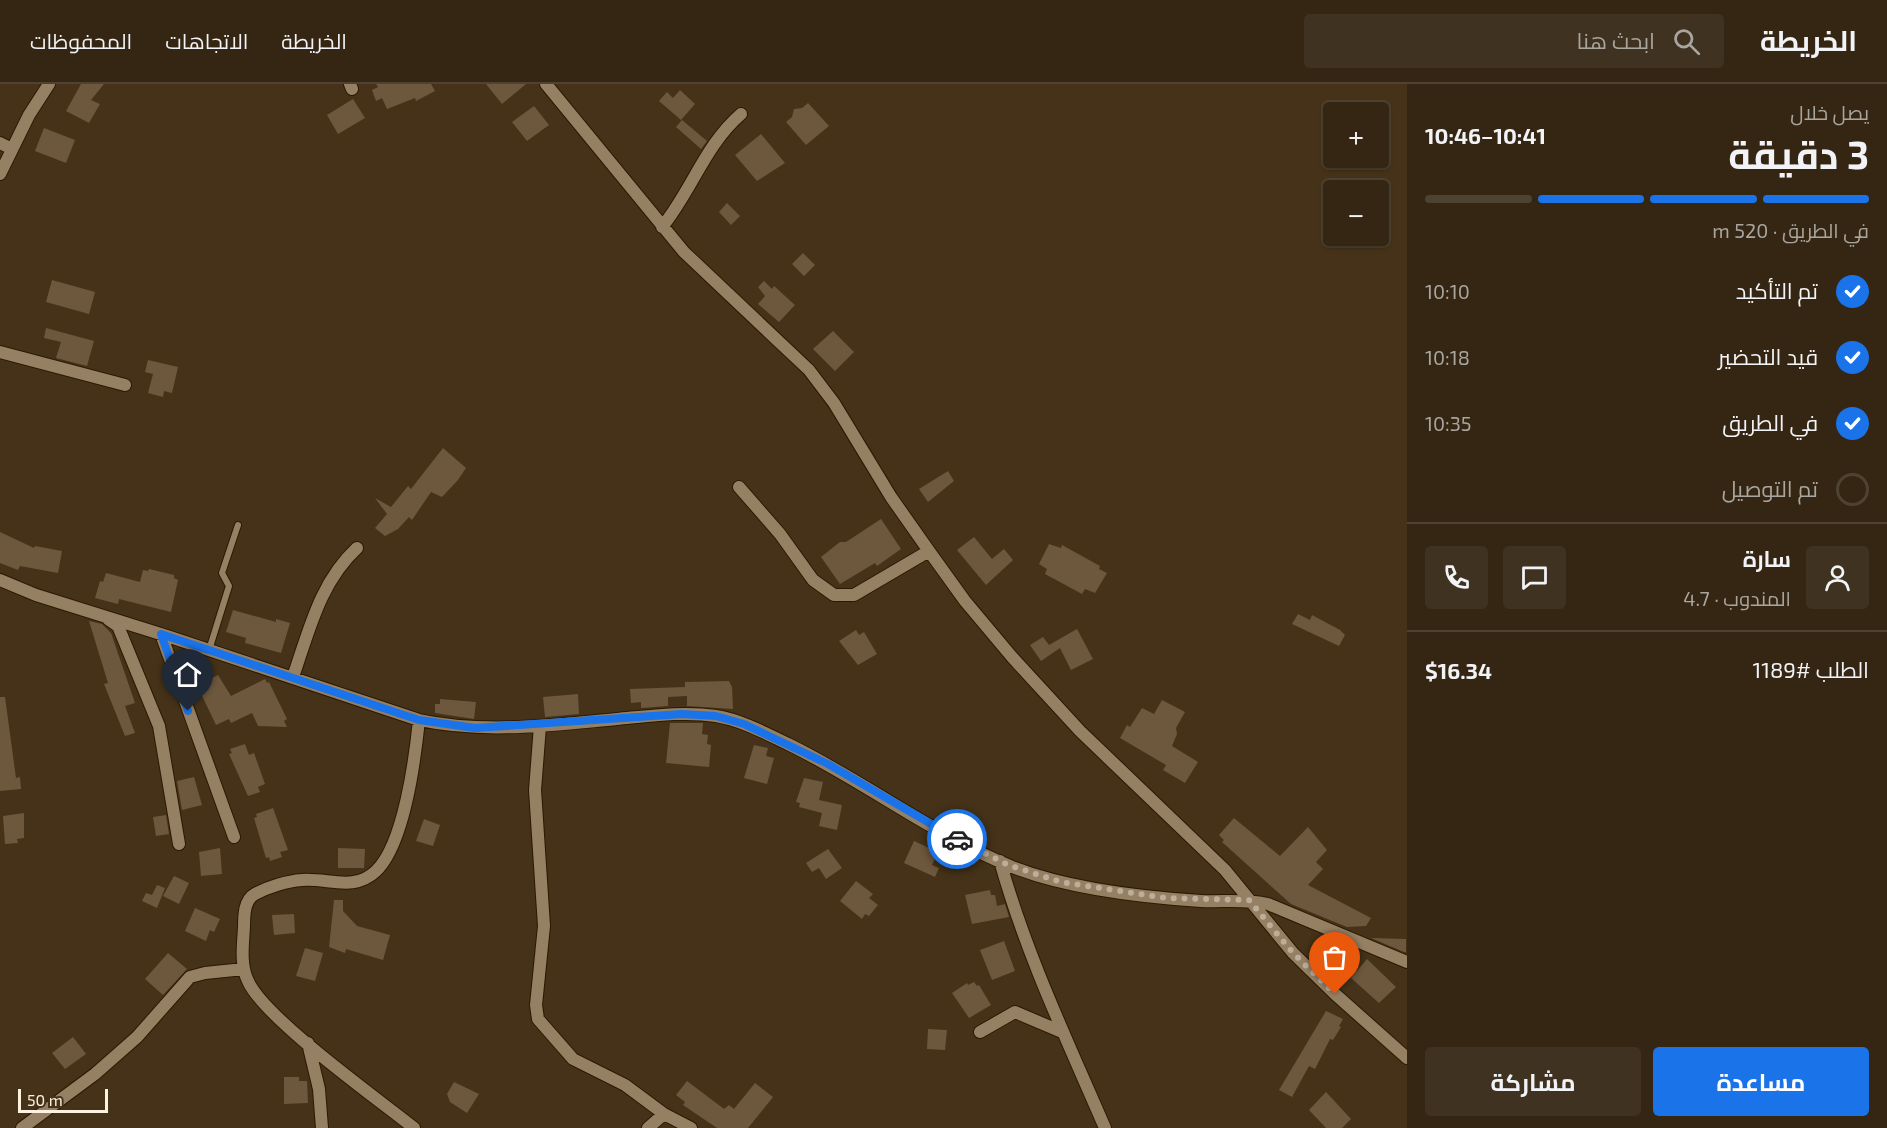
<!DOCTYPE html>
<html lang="ar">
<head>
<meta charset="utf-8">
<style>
  :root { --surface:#342612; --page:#3f3220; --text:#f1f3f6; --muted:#a9a59f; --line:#4e4332; --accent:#1a73e8 }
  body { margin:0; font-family:"Exo 2",Cairo,sans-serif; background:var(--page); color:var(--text); direction:rtl; height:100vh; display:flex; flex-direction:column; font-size:22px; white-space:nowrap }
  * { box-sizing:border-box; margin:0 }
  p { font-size:20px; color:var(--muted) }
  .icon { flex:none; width:33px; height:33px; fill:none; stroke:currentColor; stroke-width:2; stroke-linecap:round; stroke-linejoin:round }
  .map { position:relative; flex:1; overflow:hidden; direction:ltr }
  .drawer { display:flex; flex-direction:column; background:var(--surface); width:480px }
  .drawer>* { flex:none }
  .fabs { position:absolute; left:1323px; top:18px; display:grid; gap:12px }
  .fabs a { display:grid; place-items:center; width:66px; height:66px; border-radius:6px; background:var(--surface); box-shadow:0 2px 4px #0004,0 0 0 2px var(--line); font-size:30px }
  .scale { position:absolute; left:18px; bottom:15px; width:90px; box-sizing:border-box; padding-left:6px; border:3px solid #fdf1e1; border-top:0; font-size:16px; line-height:21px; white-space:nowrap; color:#fdf1e1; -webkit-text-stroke:4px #453218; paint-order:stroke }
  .pin { position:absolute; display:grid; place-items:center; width:51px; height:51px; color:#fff; margin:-62px -26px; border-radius:50% 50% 50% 0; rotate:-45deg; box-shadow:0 0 6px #0007 }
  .pin .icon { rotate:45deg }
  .courier { position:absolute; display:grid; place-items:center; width:60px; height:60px; margin:-30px; border:4px solid #1a73e8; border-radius:50%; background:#fff; color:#222; box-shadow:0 2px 8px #0007 }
  .headline em { font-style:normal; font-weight:700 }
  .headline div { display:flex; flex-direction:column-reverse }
  .headline { display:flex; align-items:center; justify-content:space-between; height:102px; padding:0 18px }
  h1 { font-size:39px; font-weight:700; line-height:45px }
  .bar { display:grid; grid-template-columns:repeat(4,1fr); gap:9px 6px; align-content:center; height:72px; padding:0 18px }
  .bar i { height:8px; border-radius:4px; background:var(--line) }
  .bar .active { background:var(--accent) }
  .bar p { grid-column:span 4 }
  .line { display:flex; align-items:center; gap:15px; padding:0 18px; border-top:2px solid var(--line) }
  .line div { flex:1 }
  .round { display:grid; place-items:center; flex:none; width:63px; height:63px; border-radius:6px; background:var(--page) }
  ol { padding:0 18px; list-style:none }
  li { display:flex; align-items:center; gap:18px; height:66px }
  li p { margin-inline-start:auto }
  li .icon { padding:6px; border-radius:50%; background:var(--accent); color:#fff; stroke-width:4 }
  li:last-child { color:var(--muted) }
  li i { width:33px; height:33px; border:3px solid var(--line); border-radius:50% }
  .button { display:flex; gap:12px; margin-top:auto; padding:12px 18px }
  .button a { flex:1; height:69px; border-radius:6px; background:var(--accent); color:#fff; font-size:24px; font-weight:700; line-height:69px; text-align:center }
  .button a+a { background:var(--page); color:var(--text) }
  header { display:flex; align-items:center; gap:36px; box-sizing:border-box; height:84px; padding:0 30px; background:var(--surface); border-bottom:2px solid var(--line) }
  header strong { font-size:28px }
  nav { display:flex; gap:33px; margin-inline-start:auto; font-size:21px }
  .search { width:420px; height:54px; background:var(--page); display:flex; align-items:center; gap:15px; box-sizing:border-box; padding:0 21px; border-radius:6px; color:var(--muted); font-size:22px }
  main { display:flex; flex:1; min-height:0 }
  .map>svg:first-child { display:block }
</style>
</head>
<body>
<header>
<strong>الخريطة</strong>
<div class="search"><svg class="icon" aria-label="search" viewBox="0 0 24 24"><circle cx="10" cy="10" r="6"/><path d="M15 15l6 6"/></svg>ابحث هنا</div>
<nav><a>الخريطة</a><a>الاتجاهات</a><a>المحفوظات</a></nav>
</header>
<main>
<section class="drawer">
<div class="headline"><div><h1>3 دقيقة</h1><p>يصل خلال</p></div><em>10:41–10:46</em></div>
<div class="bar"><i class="active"></i><i class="active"></i><i class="active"></i><i></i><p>في الطريق · 520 m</p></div>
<ol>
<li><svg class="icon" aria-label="check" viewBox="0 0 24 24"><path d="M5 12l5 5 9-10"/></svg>تم التأكيد<p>10:10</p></li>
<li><svg class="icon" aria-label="check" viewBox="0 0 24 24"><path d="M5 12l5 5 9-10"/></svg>قيد التحضير<p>10:18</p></li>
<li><svg class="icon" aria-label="check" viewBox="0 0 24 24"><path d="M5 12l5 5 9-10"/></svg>في الطريق<p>10:35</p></li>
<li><i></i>تم التوصيل</li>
</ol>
<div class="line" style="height:108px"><a class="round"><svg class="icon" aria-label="person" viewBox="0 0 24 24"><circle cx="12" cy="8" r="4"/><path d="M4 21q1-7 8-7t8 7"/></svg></a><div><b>سارة</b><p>المندوب · 4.7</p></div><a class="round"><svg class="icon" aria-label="chat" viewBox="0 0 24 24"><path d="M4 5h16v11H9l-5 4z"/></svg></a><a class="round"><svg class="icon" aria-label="phone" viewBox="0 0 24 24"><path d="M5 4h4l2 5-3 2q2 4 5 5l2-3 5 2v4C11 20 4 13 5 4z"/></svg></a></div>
<div class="line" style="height:78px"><div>الطلب #1189</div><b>$16.34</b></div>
<div class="button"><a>مساعدة</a><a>مشاركة</a></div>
</section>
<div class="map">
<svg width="1407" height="1044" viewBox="0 0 1407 1044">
  <rect width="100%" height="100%" fill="#453218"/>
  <!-- building -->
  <path fill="#6d583d" d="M81,0H104L91,16L100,20L89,39L66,27Z
    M376,0H431L435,7L416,17L415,14L387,25L382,14L376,17L372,6L378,3Z
    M486,0H526L502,20Z
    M680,6L695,20L681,36L659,17L667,8L673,14Z
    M353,15L365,34L338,50L327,31Z
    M808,19L829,42L806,61L786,38L792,33L794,25L802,24Z
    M534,22L549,41L527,57L512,38Z
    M682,36L707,57L701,65L676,43Z
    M44,44L75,56L66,79L35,67Z
    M761,50L785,79L757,97L735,71Z
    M727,119L740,132L731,141L719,128Z
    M803,169L815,181L804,192L792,180Z
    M52,196L95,208L89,230L46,218Z
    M764,197L772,205L774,202L795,221L779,238L758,220L765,212L758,203Z
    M46,244L94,257L87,282L56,274L61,258L44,254Z
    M833,247L854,268L835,287L813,265Z
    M148,276L178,283L172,309L164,307L163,313L148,309L153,290L145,288Z
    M443,364L466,384L458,396L442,413L431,408L412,436L409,433L398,445L385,452L375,444L387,430L375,414L391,423L408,402L411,405Z
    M948,387L954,397L928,418L919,405Z
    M881,435L901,465L877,482L875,479L840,500L821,473L840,458H846Z
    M0,448L34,464L35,462L62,467L58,489L20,482L18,486L0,479Z
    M974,453L992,475L1004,465L1013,476L986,501L957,466Z
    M1049,460L1061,464L1062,461L1100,482L1099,485L1107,489L1095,509L1085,505L1082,510L1045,490L1047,485L1039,480Z
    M149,485L174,491V494L178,496L171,528L119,515L118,520L95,514L100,497L103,498L106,489L140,498L143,486L148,487Z
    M233,526L276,538V535L290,539L281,569L245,559L246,554L226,548Z
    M1298,530L1310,536L1312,531L1340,546L1345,551L1339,562L1292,540Z
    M89,537L102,540L111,549L135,619L125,622L135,649L125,652L104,600L108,599Z
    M1077,545L1093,575L1071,586L1060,564L1041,577L1030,561L1043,553L1049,561Z
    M856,546L859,551L864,548L877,570L858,581L839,557Z
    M210,590L212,594L218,591L231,612L265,595L267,599L269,598L287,635L284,637L287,643L258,642L252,629L231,639L229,635L216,641L195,597Z
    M729,597L732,603L733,625L687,622V612L668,613V622L641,624V618L631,619L630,605L685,603V598Z
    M578,610L579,630L545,633L543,613Z
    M0,613H5L16,694L20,693L21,705L0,707Z
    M440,615L476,618L474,635L435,629V620H440Z
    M1162,616L1185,628L1176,644L1177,650L1172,662L1198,678L1185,699L1163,686L1166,681L1120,654L1127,641L1130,643L1142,624L1154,630Z
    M670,639H703L702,650L708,651L707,660L711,661L709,683L666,679Z
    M245,660L249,671L254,669L265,700L258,703L260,708L248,712L229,670L232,669L230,665Z
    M754,661L768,664L766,672L774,674L767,700L744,694Z
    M194,693L202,721L182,726L177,697Z
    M804,694L823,698L819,716L842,721L837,746L819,742L822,729L799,723L800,719L796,718Z
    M273,724L288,766L280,768L282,773L270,777L269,773L266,774L254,734L257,733L256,730Z
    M24,729V754L17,755L18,759L5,760L3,732Z
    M166,731L169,750L156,752L153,733Z
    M1234,734L1280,772L1308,743L1327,766L1316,778L1323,785L1308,801L1371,834L1366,842L1347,843L1291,820L1222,758L1224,756L1219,751Z
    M424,735L440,741L433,762L416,757Z
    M914,757L938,768L932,781L939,784L935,793L904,779Z
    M220,764L222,790L201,792L199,768Z
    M338,764L365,765L364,784H338Z
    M828,765L842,784L826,795L819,784L812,788L806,779Z
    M174,792L189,799L179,820L163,812Z
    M856,797L873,810L869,814L878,821L869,832L865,830L862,835L840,817Z
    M157,801L165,804L157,824L142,817L146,809L152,811Z
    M990,806L991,811H995L997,822L1005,820L1009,833L972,840L965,811Z
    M334,816H343V827L357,842L390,851L383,876L346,865L345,869L329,863Z
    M195,824L220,835L214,848L210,846L206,857L185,847Z
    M294,830L295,849L274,851L272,831Z
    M1371,854L1406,855V868H1404Z
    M1004,857L1015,887L992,896L980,866Z
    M305,864L323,869L315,897L296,892Z
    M168,869L187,885L163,911L145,895Z
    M1367,875L1396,903L1379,919L1351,894Z
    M974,898L977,902L979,901L991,921L969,934L952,909L967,899L968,901Z
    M1326,927L1343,935L1339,942L1341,943L1333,956L1330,955L1315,985L1309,982L1292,1013L1279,1006Z
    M928,945L947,946L945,966L927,965Z
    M73,953L86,970L65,985L52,969Z
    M284,993H299V997H307L308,1019L284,1020Z
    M687,997L724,1025L729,1021L734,1025L755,999L773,1013L748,1044H717L683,1021L685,1018L676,1011Z
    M454,998L479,1010L467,1029L450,1018L447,1010Z
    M1326,1008L1351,1035L1342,1044H1326L1309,1026Z"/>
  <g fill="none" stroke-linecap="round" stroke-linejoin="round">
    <defs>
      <path id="lane" d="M209,566L229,502L222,489L238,441"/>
      <path id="street" d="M350,0L352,5
        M546,0L684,168L809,286L834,319L891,413L929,467L965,517L1012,573L1080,647L1225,786L1293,869L1335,910L1407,974
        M0,59L12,65
        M0,90L29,31L49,0
        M662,143C692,106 705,61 741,30
        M0,268L125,301
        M739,403L780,450L813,496L834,511H854L929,467
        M0,496L36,511L167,552L419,636C485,650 551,641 617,635C649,632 684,627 716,632C741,636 765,649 788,660C864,697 932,750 1010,782C1067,805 1140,813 1201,817C1223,818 1246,815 1268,820L1407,878
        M108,535L118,542L159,642L179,760
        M161,550L234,753
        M293,593C309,547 320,498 357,464
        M540,642L535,706L544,842L536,921L538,935L573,975L625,1001L664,1030
        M1000,777C1026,870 1067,956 1105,1044
        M980,948L1015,928L1062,948
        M308,959L319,1005L322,1044
        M22,1044L95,990L137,953L190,893L205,889L244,885
        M414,1044C378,1015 264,934 248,897C240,881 243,861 244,843C244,832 244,816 255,810C268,803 287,797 302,796C329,794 354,808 376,787C404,760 415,675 419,636
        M648,1044L664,1030L691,1044"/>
    </defs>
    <!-- lane casing -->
    <use href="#lane" stroke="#2b1900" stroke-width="8"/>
    <!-- street casing -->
    <use href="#street" stroke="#2b1900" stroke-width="14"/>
    <!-- lane -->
    <use href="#lane" stroke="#968064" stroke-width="6"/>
    <!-- street -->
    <use href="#street" stroke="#968064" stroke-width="12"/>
  </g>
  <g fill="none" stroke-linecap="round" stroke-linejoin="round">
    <!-- done -->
    <path stroke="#bdae9b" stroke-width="6" stroke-dasharray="0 10.8" d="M957,755L1008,781L1061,798L1166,814L1249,816L1293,869L1335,910"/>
    <!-- route -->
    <path stroke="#1a73e8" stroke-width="8" d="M188,627L161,550L419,636L475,644L682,630L716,632L744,640L828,680L957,755"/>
  </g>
</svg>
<div class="fabs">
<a>+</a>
<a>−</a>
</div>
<div class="scale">50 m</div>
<div class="pin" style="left:1335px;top:910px;background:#ea580c"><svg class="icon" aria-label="bag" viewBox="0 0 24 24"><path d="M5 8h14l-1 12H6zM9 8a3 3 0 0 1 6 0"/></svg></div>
<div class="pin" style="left:188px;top:627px;background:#1f2937"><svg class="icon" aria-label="home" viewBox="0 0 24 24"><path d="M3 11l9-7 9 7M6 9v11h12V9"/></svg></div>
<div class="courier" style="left:957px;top:755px"><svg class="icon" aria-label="car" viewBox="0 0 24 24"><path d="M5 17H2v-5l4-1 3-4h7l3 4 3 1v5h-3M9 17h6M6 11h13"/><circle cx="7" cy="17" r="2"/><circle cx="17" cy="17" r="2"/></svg></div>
</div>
</main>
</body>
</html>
